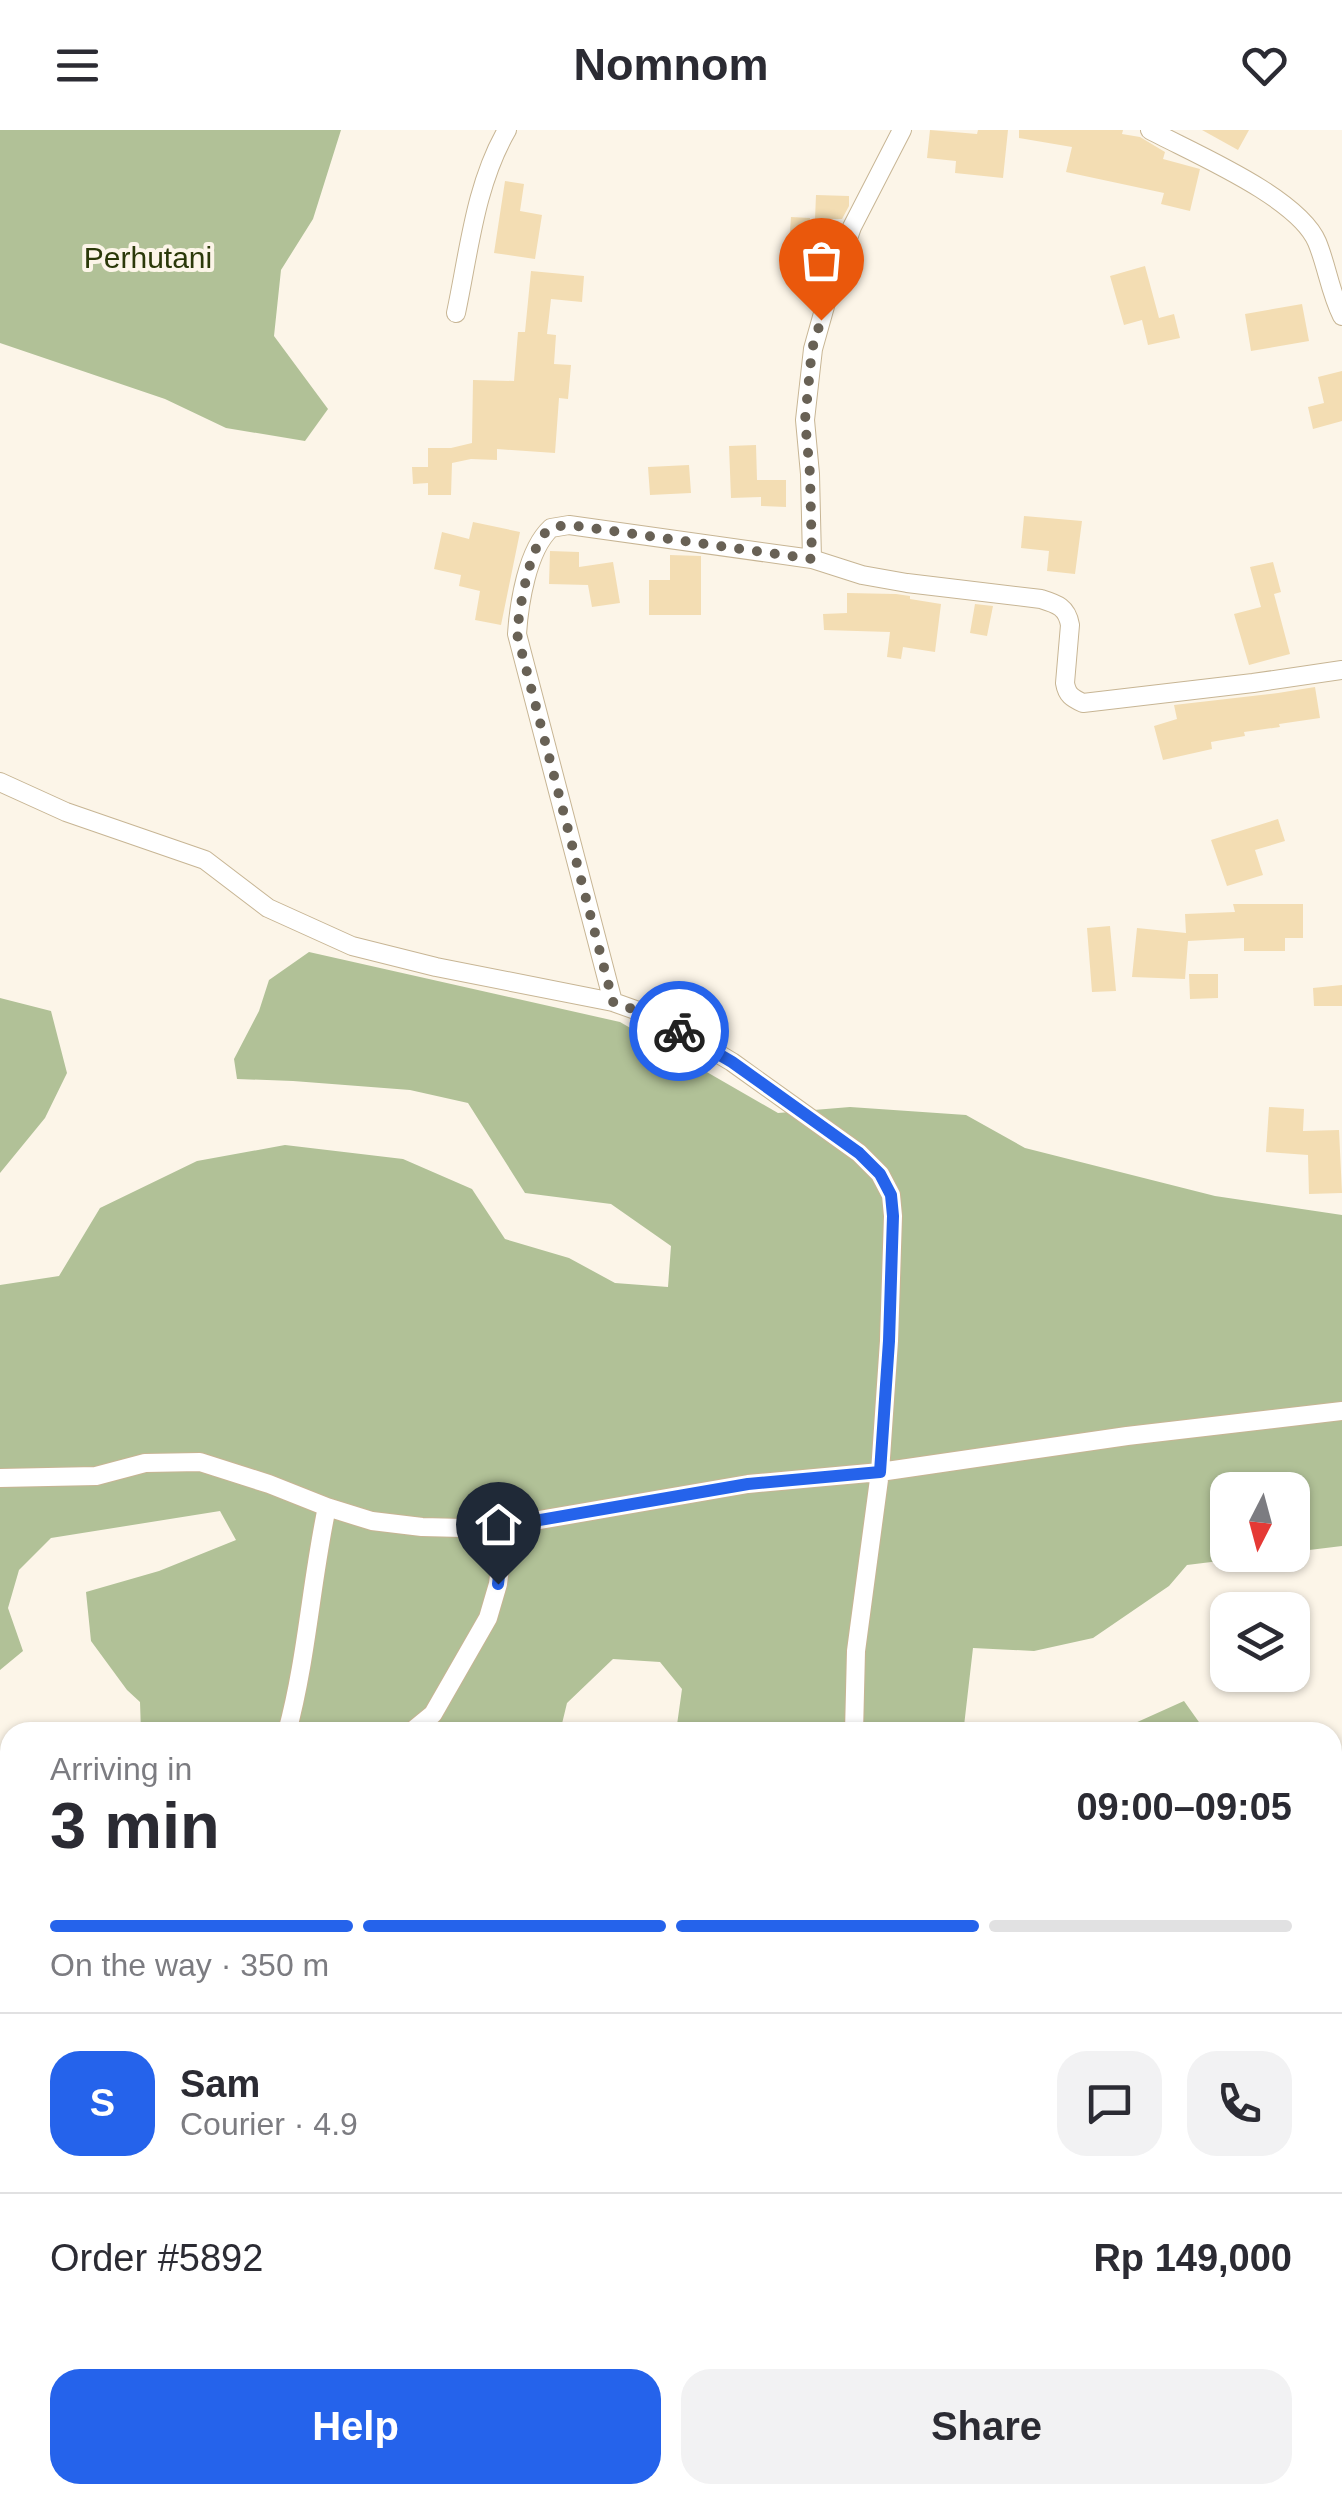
<!DOCTYPE html>
<html lang="en">
<head>
<meta charset="utf-8">
<style>
  :root { --surface:#fff; --page:#f2f2f3; --text:#2b2b33; --muted:#7c7c81; --line:#e1e1e2; --accent:#2563eb }
  body { margin:0; font-family:Helvetica,sans-serif; background:var(--page); color:var(--text); height:100vh; display:flex; flex-direction:column; font-size:38px; white-space:nowrap }
  * { box-sizing:border-box; margin:0 }
  p { font-size:32px; color:var(--muted) }
  .icon { flex:none; width:55px; height:55px; fill:none; stroke:currentColor; stroke-width:2; stroke-linecap:round; stroke-linejoin:round }
  .map { position:relative; flex:1; overflow:hidden }
  .drawer { position:absolute; left:0px; top:1592px; width:1342px; height:782px; display:flex; flex-direction:column; background:var(--surface); border-radius:30px 30px 0 0; box-shadow:0 2px 8px #0004 }
  .drawer>* { flex:none }
  .needle { width:65px; rotate:186deg }
  .buttons { position:absolute; left:1210px; top:1342px; display:grid; gap:20px }
  .buttons a { display:grid; place-items:center; width:100px; height:100px; border-radius:20px; background:var(--surface); box-shadow:0 2px 8px #0004; font-size:50px }
  .pin { position:absolute; display:grid; place-items:center; width:85px; height:85px; color:#fff; margin:-102px -42px; border-radius:50% 50% 50% 0; rotate:-45deg; box-shadow:0 0 10px #0007 }
  .pin .icon { rotate:45deg }
  .courier { position:absolute; display:grid; place-items:center; width:100px; height:100px; margin:-50px; border:8px solid #2563eb; border-radius:50%; background:#fff; color:#222; box-shadow:0 2px 12px #0007 }
  .overview em { font-style:normal; font-weight:700 }
  .overview div { display:flex; flex-direction:column-reverse }
  .overview { display:flex; align-items:center; justify-content:space-between; height:170px; padding:0 50px }
  h1 { font-size:65px; font-weight:700; line-height:75px }
  .bar { display:grid; grid-template-columns:repeat(4,1fr); gap:15px 10px; align-content:center; height:120px; padding:0 50px }
  .bar i { height:12px; border-radius:8px; background:var(--line) }
  .bar .current { background:var(--accent) }
  .bar p { grid-column:span 4 }
  .line { display:flex; align-items:center; gap:25px; padding:0 50px; border-top:2px solid var(--line) }
  .line div { flex:1 }
  .round { display:grid; place-items:center; flex:none; width:105px; height:105px; border-radius:30px; background:var(--page) }
  .action { display:flex; gap:20px; margin-top:auto; padding:20px 50px }
  .action a { flex:1; height:115px; border-radius:30px; background:var(--accent); color:#fff; font-size:40px; font-weight:700; line-height:115px; text-align:center }
  .action a+a { background:var(--page); color:var(--text) }
  header { display:flex; justify-content:space-between; align-items:center; height:130px; padding:0 50px; background:var(--surface); font-size:45px; font-weight:700 }
  .map>svg:first-child { display:block }
</style>
</head>
<body>
<header><svg class="icon" aria-label="menu" viewBox="0 0 24 24"><path d="M4 6h16M4 12h16M4 18h16"/></svg>Nomnom<svg class="icon" aria-label="heart" viewBox="0 0 24 24"><path d="M12 20l-8-8c-3-5 5-10 8-4 3-6 11-1 8 4z"/></svg></header>
<div class="map">
<svg width="1342" height="2374" viewBox="0 0 1342 2374">
  <rect width="100%" height="100%" fill="#fcf5e8"/>
  <!-- forest -->
  <path fill="#b1c197" d="M0,0H341L313,89L281,140L274,206L328,279L305,311L226,298L165,269L0,213Z
    M309,822L620,892L778,983L850,977L966,985L1025,1018L1215,1066L1342,1085V1416L1293,1422L1292,1360H1228V1425H1268L1187,1435L1169,1456L1093,1508L1034,1521L973,1518L964,1596L979,1602H676L682,1559L660,1532L613,1529L567,1573L560,1602H141L140,1572L127,1560L91,1511L86,1462L159,1441L236,1410L220,1381L51,1408L19,1440L8,1478L23,1521L0,1540V1155L59,1146L100,1078L197,1031L285,1015L403,1029L472,1059L505,1109L569,1128L615,1153L668,1157L671,1116L611,1074L525,1063L468,973L410,960L293,951L237,949L234,929L259,881L269,850Z
    M0,868L51,881L67,943L45,988L0,1043Z
    M1184,1571L1206,1602H1093L1124,1598Z
    M1342,1771V1929L1333,1936V1772Z
    M1332,2011L1342,2015V2293H1333Z
    M763,2365H1317L1310,2374H772Z"/>
  <!-- building -->
  <path fill="#f3ddb3" d="M930,0L977,4L978,0H1008L1003,48L955,43L956,31L927,28Z
    M1019,0H1123L1122,4L1140,7L1165,22L1163,29L1200,39L1190,81L1161,74L1164,63L1066,42L1072,17L1019,8Z
    M1202,0H1249L1238,20Z
    M505,51L524,54L520,81L542,85L535,129L494,123Z
    M816,65L849,66V76L842,89H815Z
    M791,87L810,88L808,115L789,114Z
    M1145,136L1159,188L1174,184L1180,208L1148,215L1142,190L1124,195L1110,146Z
    M531,141L584,146L582,172L551,169L547,204L556,205L554,234L571,235L568,269L559,268L555,323L497,319V330L471,329L452,333L451,365H428V353L413,354L412,337H428V318H451L472,313L473,250L514,251L518,202H525Z
    M1302,174L1309,211L1251,221L1245,184Z
    M1342,241V291L1313,299L1308,277L1324,273L1318,247Z
    M756,315L757,350H786V377L761,376V367L731,368L729,316Z
    M689,335L691,363L650,365L648,337Z
    M1024,386L1082,391L1075,444L1047,441L1049,421L1021,418Z
    M473,392L520,402L501,495L475,490L480,461L459,456L461,445L434,439L442,402L469,409Z
    M550,421L579,422V437L613,432L620,473L592,477L588,455L549,454Z
    M670,425L701,426V485H649V450H670Z
    M1273,432L1281,462L1274,464L1290,524L1249,535L1234,484L1261,477L1250,437Z
    M847,463L896,464L910,466V469L941,474L935,522L903,517L901,529L887,527L890,502L824,500L823,484L847,483Z
    M975,474L993,476L987,506L970,503Z
    M1315,557L1320,588L1279,594L1280,597L1244,602L1245,606L1211,612L1212,619L1163,630L1154,596L1177,589L1174,575L1278,563Z
    M1278,689L1285,711L1255,720L1263,745L1227,756L1211,710Z
    M1233,774H1303V808H1285V821H1244V808L1188,811L1185,849L1132,847L1137,798L1186,803L1185,784L1235,782Z
    M1110,796L1116,861L1092,862L1087,798Z
    M1189,844H1218V868L1190,869Z
    M1342,855V876H1314L1313,858Z
    M1269,977L1304,979L1303,1001L1339,1000L1342,1063L1309,1064L1308,1025L1266,1022Z"/>
  <g fill="none" stroke-linecap="round" stroke-linejoin="round">
    <defs>
      <path id="minor" d="M1150,0C1193,23 1298,67 1317,112C1327,136 1330,162 1342,186
        M456,183C469,122 475,55 507,0
        M812,429L810,344L805,290L813,219L829,162L852,97L902,0
        M0,652L66,682L205,730L268,778L352,816L436,837L613,872L641,882L685,904L732,932L859,1023L880,1044L891,1065L893,1086L889,1211L880,1342L748,1354L505,1396L463,1398L422,1397L372,1391L327,1377L269,1354L200,1332L145,1333L96,1346L0,1348
        M613,872L517,504C519,474 527,420 551,398L569,395L812,429L862,445L907,453L1041,469C1057,474 1067,477 1070,495L1065,553C1067,565 1072,568 1083,573L1253,553L1342,540
        M287,1602C307,1528 311,1452 327,1377
        M411,1602L433,1584L488,1488L498,1454L505,1396
        M854,1602L856,1521L880,1342L1127,1306L1342,1281
        M1332,2203L1342,2204
        M991,2374V2365"/>
    </defs>
    <!-- minor casing -->
    <use href="#minor" stroke="#c7b594" stroke-width="20"/>
    <!-- minor -->
    <use href="#minor" stroke="#fff" stroke-width="18"/>
  </g>
  <g fill="none" stroke-linecap="round" stroke-linejoin="round">
    <!-- done -->
    <path stroke="#686155" stroke-width="10" stroke-dasharray="0 18" d="M679,901L641,882L613,872L517,504C519,480 529,419 546,402C553,396 561,396 570,395L812,429L810,344L805,290L812,219L821,190"/>
    <!-- route -->
    <path stroke="#2563eb" stroke-width="12" d="M498,1454L505,1396L748,1354L880,1342L889,1211L893,1086L891,1065L880,1044L859,1023L732,932L679,901"/>
  </g>
  <g text-anchor="middle" stroke-width="8" stroke-linejoin="round" paint-order="stroke">
    <!-- park labels -->
    <g font-size="30" fill="#2b3909" stroke="#fcf5e8">
      <text x="148" y="138">Perhutani</text>
    </g>
  </g>
</svg>
<div class="buttons">
<a><svg class="needle" viewBox="-14 -14 28 28"><path d="M0-13l5 13h-10z" fill="#e53935"/><path d="M0 13l5-13h-10z" fill="#7c7c81"/></svg></a>
<a><svg class="icon" aria-label="layers" viewBox="0 0 24 24"><path d="M12 4l9 5-9 5-9-5zM3 14l9 5 9-5"/></svg></a>
</div>
<div class="pin" style="left:821px;top:190px;background:#ea580c"><svg class="icon" aria-label="bag" viewBox="0 0 24 24"><path d="M5 8h14l-1 12H6zM9 8a3 3 0 0 1 6 0"/></svg></div>
<div class="pin" style="left:498px;top:1454px;background:#1f2937"><svg class="icon" aria-label="home" viewBox="0 0 24 24"><path d="M3 11l9-7 9 7M6 9v11h12V9"/></svg></div>
<div class="courier" style="left:679px;top:901px"><svg class="icon" aria-label="bike" viewBox="0 0 24 24"><circle cx="6" cy="16" r="4"/><circle cx="18" cy="16" r="4"/><path d="M6 16l4-8h5l3 8M10 8l3 8H6M13 5h3"/></svg></div>
<section class="drawer">
<div class="overview"><div><h1>3 min</h1><p>Arriving in</p></div><em>09:00–09:05</em></div>
<div class="bar"><i class="current"></i><i class="current"></i><i class="current"></i><i></i><p>On the way · 350 m</p></div>
<div class="line" style="height:180px"><b class="round" style="background:var(--accent);color:#fff">S</b><div><b>Sam</b><p>Courier · 4.9</p></div><a class="round"><svg class="icon" aria-label="chat" viewBox="0 0 24 24"><path d="M4 5h16v11H9l-5 4z"/></svg></a><a class="round"><svg class="icon" aria-label="phone" viewBox="0 0 24 24"><path d="M5 4h4l2 5-3 2q2 4 5 5l2-3 5 2v4C11 20 4 13 5 4z"/></svg></a></div>
<div class="line" style="height:130px"><div>Order #5892</div><b>Rp 149,000</b></div>
<div class="action"><a>Help</a><a>Share</a></div>
</section>
</div>
</body>
</html>
